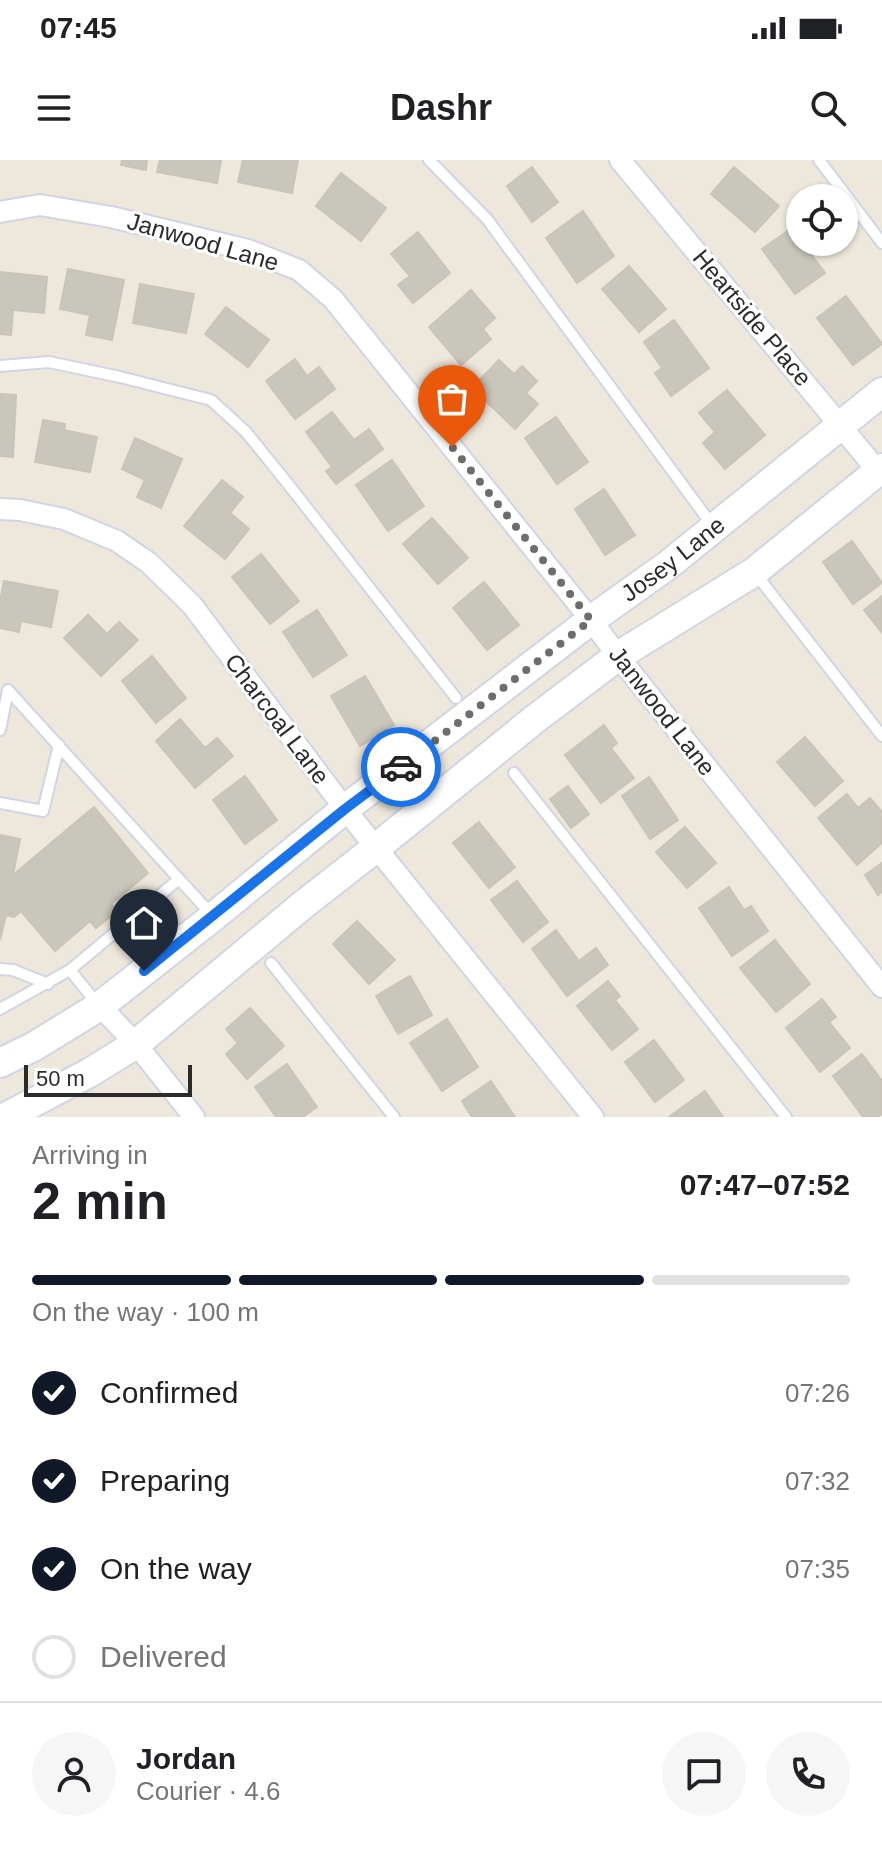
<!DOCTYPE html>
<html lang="en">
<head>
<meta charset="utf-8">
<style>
  :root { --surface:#fff; --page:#f6f6f6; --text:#202124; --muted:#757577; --line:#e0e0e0; --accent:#111827 }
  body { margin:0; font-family:Arial,sans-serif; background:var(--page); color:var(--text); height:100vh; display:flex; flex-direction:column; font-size:30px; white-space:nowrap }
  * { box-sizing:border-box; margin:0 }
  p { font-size:26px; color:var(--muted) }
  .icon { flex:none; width:44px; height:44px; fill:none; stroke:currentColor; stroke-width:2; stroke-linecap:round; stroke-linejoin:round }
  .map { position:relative; height:957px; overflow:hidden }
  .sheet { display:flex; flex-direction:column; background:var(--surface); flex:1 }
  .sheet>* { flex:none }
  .fabs { position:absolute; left:786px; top:24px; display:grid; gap:16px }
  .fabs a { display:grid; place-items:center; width:72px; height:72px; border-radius:50%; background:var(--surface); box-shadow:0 2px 6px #0004; font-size:40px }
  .scale { position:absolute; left:24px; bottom:20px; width:168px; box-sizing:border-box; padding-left:8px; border:4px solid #2b2b2b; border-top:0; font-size:22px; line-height:28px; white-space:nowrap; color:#2b2b2b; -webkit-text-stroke:6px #fff; paint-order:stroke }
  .pin { position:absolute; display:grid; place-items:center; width:68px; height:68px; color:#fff; margin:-82px -34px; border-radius:50% 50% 50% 0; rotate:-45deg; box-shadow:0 0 8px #0007 }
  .pin .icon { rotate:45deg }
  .courier { position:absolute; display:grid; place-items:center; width:80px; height:80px; margin:-40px; border:6px solid #1a73e8; border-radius:50%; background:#fff; color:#222; box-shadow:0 2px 10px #0007 }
  .overview em { font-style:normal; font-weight:700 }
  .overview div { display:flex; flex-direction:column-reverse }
  .overview { display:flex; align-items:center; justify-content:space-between; height:136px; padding:0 32px }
  h1 { font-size:52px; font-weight:700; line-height:60px }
  .bar { display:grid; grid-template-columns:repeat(4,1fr); gap:12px 8px; align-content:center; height:96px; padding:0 32px }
  .bar i { height:10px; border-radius:6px; background:var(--line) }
  .bar .active { background:var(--accent) }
  .bar p { grid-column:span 4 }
  .line { display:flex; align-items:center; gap:20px; padding:0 32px; border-top:2px solid var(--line) }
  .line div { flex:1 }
  .round { display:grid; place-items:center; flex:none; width:84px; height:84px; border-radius:42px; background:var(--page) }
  ol { padding:0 32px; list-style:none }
  li { display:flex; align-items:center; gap:24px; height:88px }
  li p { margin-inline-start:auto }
  li .icon { padding:8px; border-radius:50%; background:var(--accent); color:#fff; stroke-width:4 }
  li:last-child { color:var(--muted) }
  li i { width:44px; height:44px; border:4px solid var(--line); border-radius:50% }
  .status { display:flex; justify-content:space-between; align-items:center; height:56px; padding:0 40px; background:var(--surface); direction:ltr }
  .status svg { height:22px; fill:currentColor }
  header { display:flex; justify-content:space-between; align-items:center; height:104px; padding:0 32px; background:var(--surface); font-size:36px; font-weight:700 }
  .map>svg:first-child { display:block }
</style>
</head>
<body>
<div class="status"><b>07:45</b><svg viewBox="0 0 49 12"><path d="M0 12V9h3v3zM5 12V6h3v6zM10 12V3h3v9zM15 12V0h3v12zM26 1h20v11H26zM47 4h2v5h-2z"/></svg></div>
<header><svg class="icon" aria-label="menu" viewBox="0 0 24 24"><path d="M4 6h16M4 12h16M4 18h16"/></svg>Dashr<svg class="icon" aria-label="search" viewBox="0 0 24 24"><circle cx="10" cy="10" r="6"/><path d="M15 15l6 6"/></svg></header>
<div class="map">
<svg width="882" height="957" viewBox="0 0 882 957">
  <rect width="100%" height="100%" fill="#eee8dc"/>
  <!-- building -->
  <path fill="#c9c6bb" stroke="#cac4b6" stroke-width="2" d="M122,0H147L146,10L121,5Z
    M160,0H221L217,23L157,12Z
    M243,0H298L292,33L238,22Z
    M532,7L558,42L532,62L507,26Z
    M734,7L779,46L755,72L711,34Z
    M341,13L386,48L361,81L316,46Z
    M583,51L614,96L577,123L546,78Z
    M798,64L800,67V82H802L825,113L795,134L762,89Z
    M418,72L450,113L413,143L398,125L410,116L391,94Z
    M629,106L666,149L639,172L602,129Z
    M68,109L124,120L112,180L86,175L90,155L60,149Z
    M0,112L47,117L44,153L13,150L11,175L0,174Z
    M140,124L194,134L186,173L133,163Z
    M471,130L495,158L483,169L491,179L461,205L429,167Z
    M846,136L882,184L853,205L817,158Z
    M226,147L269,180L248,207L205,174Z
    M674,160L709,208L671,236L655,213L662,208L644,182Z
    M295,199L307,216L319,207L335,229L295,259L266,221Z
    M499,200L514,214L522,206L537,221L526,233L538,244L515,269L472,228Z
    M727,230L765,275L725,309L703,283L715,272L699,253Z
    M0,234L16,235L13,297L0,296Z
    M332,252L354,280L369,269L383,289L336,324L326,311L332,307L306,272Z
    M556,257L588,302L557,324L525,278Z
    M43,260L65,264L64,270L97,277L90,312L35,302Z
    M135,278L182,299L161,348L137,337L145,320L122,309Z
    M392,300L424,346L388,371L356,325Z
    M222,320L243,337L230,353L249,369L225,399L184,366Z
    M604,329L635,375L605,395L575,349Z
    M432,358L468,398L438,424L403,384Z
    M852,381L882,423L853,444L823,402Z
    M261,394L299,441L270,464L232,417Z
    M4,421L58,431L51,467L21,461L19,472L0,468V441Z
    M484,422L519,465L487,490L453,448Z
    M882,436V473L864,450Z
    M317,450L347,495L313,517L283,472Z
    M88,455L107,474L119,462L138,480L101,516L64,478Z
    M152,496L186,538L156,563L122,521Z
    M365,516L394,565L360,586L331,536Z
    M180,559L205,588L217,578L233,596L195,628L156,581Z
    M604,565L617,583L611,588L634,618L601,643L565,595Z
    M805,577L843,621L815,646L777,602Z
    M245,616L277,660L245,684L213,640Z
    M649,617L678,660L650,679L622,636Z
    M568,626L589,654L571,668L550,639Z
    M847,634L858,648L870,638L882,652V683L857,705L818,658Z
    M94,647L148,713L111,744L117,751L96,768L90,761L55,791L21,751L14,757L6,755L0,780V675L20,679L13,715Z
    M479,662L515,707L489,728L453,683Z
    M685,667L716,703L687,728L656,692Z
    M882,703V732L878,735L865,715Z
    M517,721L548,762L523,782L491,740Z
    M729,727L744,750L751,746L768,771L732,796L699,748Z
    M357,761L395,800L369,824L333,784Z
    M556,770L579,801L596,788L608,805L567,836L532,789Z
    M775,780L810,824L776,852L740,808Z
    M410,816L432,855L398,874L376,836Z
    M608,821L620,836L615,840L638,869L612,890L577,846Z
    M822,839L836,857L829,862L850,888L820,912L786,868Z
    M250,848L284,886L247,919L226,894L238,883L226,869Z
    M447,859L478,907L442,931L410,883Z
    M654,880L684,920L655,942L625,902Z
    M862,894L882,921V954L877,957H863L833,916Z
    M287,904L317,947L303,957H276L255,927Z
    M491,921L515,957H472L462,941Z
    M705,931L723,957H669Z"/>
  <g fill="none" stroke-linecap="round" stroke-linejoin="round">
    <defs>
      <path id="service" d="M429,0L487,59L712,365
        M819,0L882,83
        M0,206L49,202L120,217L211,240L246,272L288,324L456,538
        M755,413L882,576
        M0,570L8,530L179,719
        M514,613L786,957
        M0,643L43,651L59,585
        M271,803L394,957
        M0,809L13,810L48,824
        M70,810L99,846
        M0,849L70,810L179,719L212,755"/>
      <path id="minor" d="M620,0L882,316
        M0,52L40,45L111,57L248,90L299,110L333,139L591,460L618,496L882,827
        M0,349L20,350L64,359L117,381L149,403L192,445L345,649L593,957
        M100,846L136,884L194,957"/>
      <g id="secondary">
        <path id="s1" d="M0,903L33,887L100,846L213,757L345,649L591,460L668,405L882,232"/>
        <path d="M6,957L89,913L136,884L304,744L377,687L535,559L618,496L754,412L882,308"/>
      </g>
    </defs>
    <!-- service casing -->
    <use href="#service" stroke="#d1d4e5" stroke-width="14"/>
    <!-- minor casing -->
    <use href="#minor" stroke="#d1d4e5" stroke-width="24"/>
    <!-- secondary casing -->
    <use href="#secondary" stroke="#d1d4e5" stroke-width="32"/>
    <!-- service -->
    <use href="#service" stroke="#fff" stroke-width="10"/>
    <!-- minor -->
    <use href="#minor" stroke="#fff" stroke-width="20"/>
    <!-- secondary -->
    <use href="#secondary" stroke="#fff" stroke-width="28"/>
  </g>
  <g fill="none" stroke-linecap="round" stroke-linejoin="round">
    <!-- done -->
    <path stroke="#6f6d69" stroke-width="8" stroke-dasharray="0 14.4" d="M401,607L591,460L452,287"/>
    <!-- route -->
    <path stroke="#1a73e8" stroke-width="10" d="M144,811L345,649L401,607"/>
  </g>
  <g text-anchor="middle" stroke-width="6" stroke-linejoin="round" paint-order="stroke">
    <!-- street labels -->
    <g font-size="24" fill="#2b2b2b" stroke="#fff">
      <text transform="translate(203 82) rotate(16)" y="8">Janwood Lane</text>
      <text transform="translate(752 158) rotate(50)" y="8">Heartside Place</text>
      <text dy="8" stroke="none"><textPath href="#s1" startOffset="842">Josey Lane</textPath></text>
      <text transform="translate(662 551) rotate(52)" y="8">Janwood Lane</text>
      <text transform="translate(277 559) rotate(53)" y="8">Charcoal Lane</text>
    </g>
  </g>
</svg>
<div class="fabs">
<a><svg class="icon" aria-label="locate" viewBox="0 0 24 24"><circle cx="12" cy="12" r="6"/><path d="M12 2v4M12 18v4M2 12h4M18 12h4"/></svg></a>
</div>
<div class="scale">50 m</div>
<div class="pin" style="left:452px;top:287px;background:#ea580c"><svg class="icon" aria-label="bag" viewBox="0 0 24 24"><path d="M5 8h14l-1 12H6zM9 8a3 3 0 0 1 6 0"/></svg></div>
<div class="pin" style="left:144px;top:811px;background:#1f2937"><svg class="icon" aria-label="home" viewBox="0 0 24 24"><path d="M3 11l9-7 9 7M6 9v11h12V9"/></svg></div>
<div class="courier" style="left:401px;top:607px"><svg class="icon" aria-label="car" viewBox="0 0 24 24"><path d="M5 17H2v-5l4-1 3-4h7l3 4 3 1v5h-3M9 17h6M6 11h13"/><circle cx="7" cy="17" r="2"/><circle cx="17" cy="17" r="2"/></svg></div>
</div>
<section class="sheet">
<div class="overview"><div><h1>2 min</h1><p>Arriving in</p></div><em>07:47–07:52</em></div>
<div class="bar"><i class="active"></i><i class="active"></i><i class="active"></i><i></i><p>On the way · 100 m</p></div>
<ol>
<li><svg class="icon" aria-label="check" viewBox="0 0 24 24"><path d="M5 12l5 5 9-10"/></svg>Confirmed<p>07:26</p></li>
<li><svg class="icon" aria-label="check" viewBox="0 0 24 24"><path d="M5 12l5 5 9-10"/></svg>Preparing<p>07:32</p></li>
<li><svg class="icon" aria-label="check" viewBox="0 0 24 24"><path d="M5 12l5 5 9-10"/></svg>On the way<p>07:35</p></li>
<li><i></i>Delivered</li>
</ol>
<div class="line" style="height:144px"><a class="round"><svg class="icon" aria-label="person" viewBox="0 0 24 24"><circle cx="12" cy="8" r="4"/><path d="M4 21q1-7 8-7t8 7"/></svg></a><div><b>Jordan</b><p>Courier · 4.6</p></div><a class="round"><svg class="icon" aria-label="chat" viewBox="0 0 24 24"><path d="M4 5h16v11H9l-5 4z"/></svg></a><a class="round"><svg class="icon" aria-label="phone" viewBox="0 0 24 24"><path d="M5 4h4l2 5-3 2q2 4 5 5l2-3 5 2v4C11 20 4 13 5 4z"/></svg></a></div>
</section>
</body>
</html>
